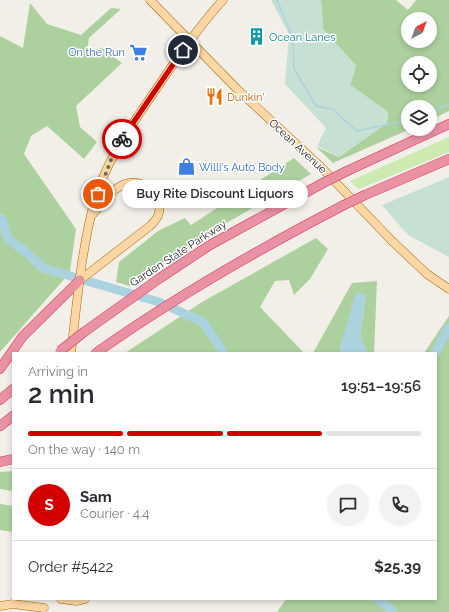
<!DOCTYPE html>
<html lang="en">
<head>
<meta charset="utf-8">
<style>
  :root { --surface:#fff; --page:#f2f2f3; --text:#2b2b33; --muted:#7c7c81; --line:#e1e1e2; --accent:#d40000 }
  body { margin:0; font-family:Raleway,sans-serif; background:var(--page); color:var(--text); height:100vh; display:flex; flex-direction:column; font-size:15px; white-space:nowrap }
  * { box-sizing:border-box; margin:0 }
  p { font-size:13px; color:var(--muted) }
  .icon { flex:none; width:22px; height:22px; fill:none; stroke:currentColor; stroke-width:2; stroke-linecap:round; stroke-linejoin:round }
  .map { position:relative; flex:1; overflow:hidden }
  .panel { position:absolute; left:12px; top:352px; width:425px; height:248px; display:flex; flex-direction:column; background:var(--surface); border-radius:0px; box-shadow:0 2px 6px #0003 }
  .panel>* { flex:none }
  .needle { width:26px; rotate:41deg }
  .tools { position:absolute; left:401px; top:12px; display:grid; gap:8px }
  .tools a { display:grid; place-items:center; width:36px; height:36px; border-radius:50%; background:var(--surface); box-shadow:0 2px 6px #0003; font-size:20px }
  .pin { position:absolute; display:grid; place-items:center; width:34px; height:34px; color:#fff; margin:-17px; border:2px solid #fff; border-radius:50%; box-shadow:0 1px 4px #0007 }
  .courier { position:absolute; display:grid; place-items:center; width:40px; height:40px; margin:-20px; border:3px solid #d40000; border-radius:50%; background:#fff; color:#222; box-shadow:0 1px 5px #0007 }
  .bubble { position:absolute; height:28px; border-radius:14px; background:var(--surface); box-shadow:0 2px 6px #0003; font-size:13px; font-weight:600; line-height:28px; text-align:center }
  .summary em { font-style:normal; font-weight:600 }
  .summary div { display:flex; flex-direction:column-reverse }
  .summary { display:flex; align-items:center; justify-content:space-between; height:68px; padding:0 16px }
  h1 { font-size:26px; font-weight:600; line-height:30px }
  .bar { display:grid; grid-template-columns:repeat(4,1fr); gap:6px 4px; align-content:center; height:48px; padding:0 16px }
  .bar i { height:5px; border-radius:3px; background:var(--line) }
  .bar .on { background:var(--accent) }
  .bar p { grid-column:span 4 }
  .line { display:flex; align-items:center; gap:10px; padding:0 16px; border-top:1px solid var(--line) }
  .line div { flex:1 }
  .round { display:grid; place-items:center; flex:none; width:42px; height:42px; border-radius:21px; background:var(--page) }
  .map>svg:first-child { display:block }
</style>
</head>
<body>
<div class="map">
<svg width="449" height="612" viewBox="0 0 449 612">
  <rect width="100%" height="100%" fill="#f2efe9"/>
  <!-- grass -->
  <path fill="#cdebb0" d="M449,137V152L359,189L350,181Z"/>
  <!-- forest -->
  <path fill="#add19e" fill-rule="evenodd" d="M321,0H396L408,10L416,0H449V111L430,120V107H408V129H410L333,163L316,147L339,157L387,123L388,112L350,85L356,66L323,29ZM408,19H430V41H408ZM408,63H430V85H408Z
    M30,3L47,24L81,35L111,8L121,9L89,38L87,51L102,48L122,63L76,106L80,127L97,142L84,159L47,126L31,136L24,154L76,229L69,278L66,277L0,352V36L23,48Z
    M294,158L311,174L180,250L129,286L116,282L119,262L158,231L185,218L191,225Z
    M316,238L328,249L310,279L294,295L289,280L275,281L260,307L304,353H125L202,302Z
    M377,281L374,353H367L360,336L366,295L340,347L342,353H313L352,283Z
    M449,316V612H277L286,599H436V353H424Z
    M13,471V491L0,489V472Z
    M0,504L13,506V532L0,530Z"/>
  <!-- wetland -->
  <path fill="#c6e0d4" d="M271,0H321L323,29L356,66L350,85L388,112L387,123L339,157L317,146L326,128L285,84L289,34Z
    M449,177V257L408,235L382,205Z"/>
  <!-- water -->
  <path fill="#aad3df" d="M356,293L366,295L360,336L367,353H342L340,347Z"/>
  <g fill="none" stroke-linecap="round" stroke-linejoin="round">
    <!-- stream -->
    <path stroke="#aad3df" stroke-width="1.5" d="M277,0L293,39L294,69L316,106L332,109L357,131L408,120
      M430,112L449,105"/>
    <!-- river -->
    <path stroke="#aad3df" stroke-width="9" d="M0,218L2,219L8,239L26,252L43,268L159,302L203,322L224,353
      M435,353L449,327
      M378,599L393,612"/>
    <defs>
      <path id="major" d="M150,0L237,89L321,167L392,241L427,274L449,289
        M80,280L150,226C153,223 156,220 158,216C165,197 144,177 125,184C111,189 102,204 93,214
        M71,353C77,303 81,252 94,203C106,159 134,122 159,85C179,55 199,26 223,0
        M61,599L76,601L85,599
        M0,606L13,604L44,608"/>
      <path id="highway" d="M347,171L449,124
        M365,195L449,159
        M84,332L160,278L210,245L323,183
        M96,353C175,297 259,249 344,205
        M0,369L23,336L80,280
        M0,400L13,389
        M0,426L13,416
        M0,462L13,459"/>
    </defs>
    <!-- major casing -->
    <use href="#major" stroke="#a06b00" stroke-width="9"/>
    <!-- highway casing -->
    <use href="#highway" stroke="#dc2a67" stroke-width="10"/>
    <!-- major -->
    <use href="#major" stroke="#fcd6a4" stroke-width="8"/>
    <!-- highway -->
    <use href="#highway" stroke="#e892a2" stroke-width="9"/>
    <defs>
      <path id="highway-bridge" d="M323,183L347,171
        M344,205L365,195
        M60,351L84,332"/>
    </defs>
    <!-- highway-bridge casing -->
    <use href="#highway-bridge" stroke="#dc2a67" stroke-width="10" stroke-linecap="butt"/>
    <!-- highway-bridge -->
    <use href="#highway-bridge" stroke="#e892a2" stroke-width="9"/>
  </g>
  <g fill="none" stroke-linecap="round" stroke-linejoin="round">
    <!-- done -->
    <path stroke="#6b6a68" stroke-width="4" stroke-dasharray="0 7.2" d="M98,194L111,160L122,139"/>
    <!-- route -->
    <path stroke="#d40000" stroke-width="5" d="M122,139L183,50"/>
  </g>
  <!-- icons -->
  <defs>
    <symbol id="building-bare" viewBox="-9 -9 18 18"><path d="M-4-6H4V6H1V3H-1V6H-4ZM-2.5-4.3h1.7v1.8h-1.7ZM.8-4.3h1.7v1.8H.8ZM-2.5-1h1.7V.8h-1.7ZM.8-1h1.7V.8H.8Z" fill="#0f9aa8" stroke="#fff" stroke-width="2.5" paint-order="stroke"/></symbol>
    <symbol id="supermarket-bare" viewBox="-9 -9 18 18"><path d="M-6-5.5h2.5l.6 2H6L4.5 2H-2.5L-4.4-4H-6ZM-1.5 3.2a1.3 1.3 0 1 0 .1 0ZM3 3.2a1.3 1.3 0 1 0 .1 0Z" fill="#3f7fe0" stroke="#fff" stroke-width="2.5" paint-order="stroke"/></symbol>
    <symbol id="restaurant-bare" viewBox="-9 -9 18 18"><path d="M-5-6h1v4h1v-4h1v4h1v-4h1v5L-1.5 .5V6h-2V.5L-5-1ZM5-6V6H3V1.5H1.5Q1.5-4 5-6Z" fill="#e8710a" stroke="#fff" stroke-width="2.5" paint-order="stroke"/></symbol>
    <symbol id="shop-bare" viewBox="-9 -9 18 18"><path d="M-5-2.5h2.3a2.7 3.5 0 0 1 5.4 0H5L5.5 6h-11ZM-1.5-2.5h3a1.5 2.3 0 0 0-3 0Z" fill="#3f7fe0" stroke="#fff" stroke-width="2.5" paint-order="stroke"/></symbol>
  </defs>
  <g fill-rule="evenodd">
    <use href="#building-bare" x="244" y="24" width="25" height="25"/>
    <use href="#supermarket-bare" x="126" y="40" width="25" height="25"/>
    <use href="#restaurant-bare" x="202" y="84" width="25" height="25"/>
    <use href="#shop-bare" x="174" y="154" width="25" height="25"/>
  </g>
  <g text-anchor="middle" stroke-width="3" stroke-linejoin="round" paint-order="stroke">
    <!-- culture labels -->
    <g font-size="11" fill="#0d838f" stroke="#fff" text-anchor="start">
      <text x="269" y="41">Ocean Lanes</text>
    </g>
    <!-- shop labels -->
    <g font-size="11" fill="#366cbe" stroke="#fff" text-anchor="end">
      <text x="125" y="56">On the Run</text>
      <text x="199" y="171" text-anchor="start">Willi's Auto Body</text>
    </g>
    <!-- food labels -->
    <g font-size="11" fill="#c56008" stroke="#fff" text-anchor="start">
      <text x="227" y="101">Dunkin'</text>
    </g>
    <!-- street labels -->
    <g font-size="11" fill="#222" stroke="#fff">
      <text transform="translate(298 146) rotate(43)" y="4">Ocean Avenue</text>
      <text transform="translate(178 253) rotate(-33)" y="4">Garden State Parkway</text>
    </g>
  </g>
</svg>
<div class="tools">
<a><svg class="needle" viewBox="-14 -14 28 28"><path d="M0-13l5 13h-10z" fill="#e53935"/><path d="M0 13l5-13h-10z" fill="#7c7c81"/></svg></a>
<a><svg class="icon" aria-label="locate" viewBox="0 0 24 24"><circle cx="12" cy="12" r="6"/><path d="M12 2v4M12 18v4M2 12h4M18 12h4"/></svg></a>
<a><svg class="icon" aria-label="layers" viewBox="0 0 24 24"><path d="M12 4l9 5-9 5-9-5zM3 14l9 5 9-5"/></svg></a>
</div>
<div class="pin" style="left:98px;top:194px;background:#ea580c"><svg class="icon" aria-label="bag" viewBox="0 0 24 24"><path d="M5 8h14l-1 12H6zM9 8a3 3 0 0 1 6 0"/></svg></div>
<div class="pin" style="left:183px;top:50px;background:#1f2937"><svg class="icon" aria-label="home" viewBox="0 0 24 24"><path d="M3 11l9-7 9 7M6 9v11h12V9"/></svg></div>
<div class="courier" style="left:122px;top:139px"><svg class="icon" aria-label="bike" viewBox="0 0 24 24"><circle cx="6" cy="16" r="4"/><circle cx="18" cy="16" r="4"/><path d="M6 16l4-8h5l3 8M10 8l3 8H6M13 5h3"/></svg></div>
<div class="bubble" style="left:122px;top:180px;width:186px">Buy Rite Discount Liquors</div>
<section class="panel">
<div class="summary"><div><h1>2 min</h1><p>Arriving in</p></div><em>19:51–19:56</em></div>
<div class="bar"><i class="on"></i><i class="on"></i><i class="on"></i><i></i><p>On the way · 140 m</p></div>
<div class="line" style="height:72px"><b class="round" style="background:var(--accent);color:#fff">S</b><div><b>Sam</b><p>Courier · 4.4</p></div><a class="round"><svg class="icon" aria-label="chat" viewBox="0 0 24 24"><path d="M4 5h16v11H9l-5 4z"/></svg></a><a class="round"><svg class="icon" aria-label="phone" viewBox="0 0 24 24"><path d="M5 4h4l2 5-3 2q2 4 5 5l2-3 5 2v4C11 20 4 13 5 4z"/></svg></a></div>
<div class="line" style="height:52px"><div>Order #5422</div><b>$25.39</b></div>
</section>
</div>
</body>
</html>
